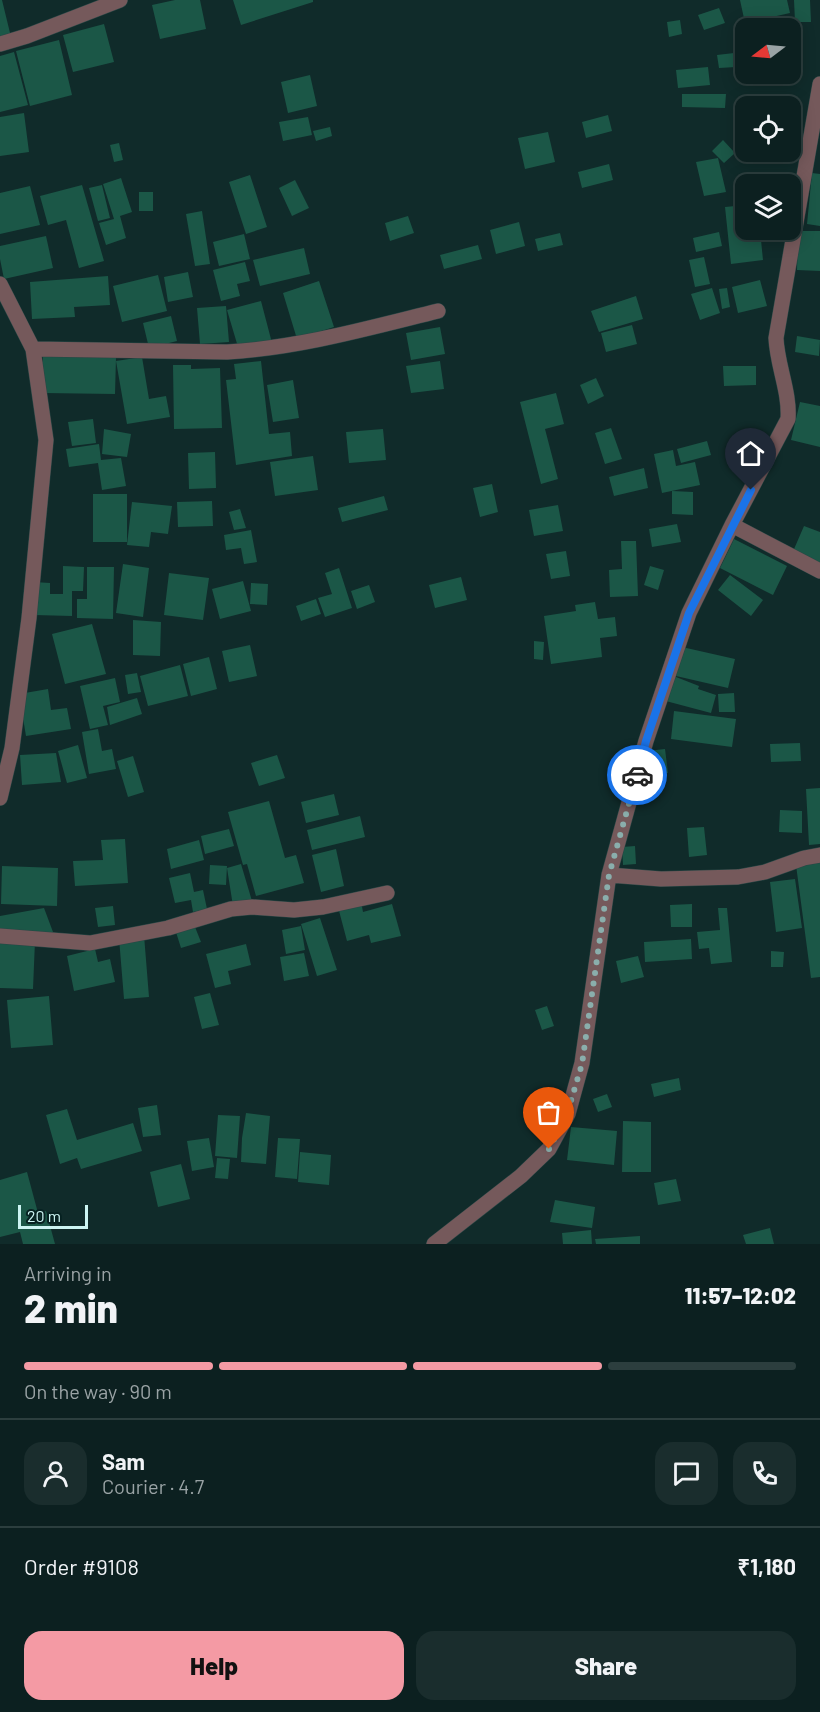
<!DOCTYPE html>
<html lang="en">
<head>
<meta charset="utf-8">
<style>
  :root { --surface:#0c2020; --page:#1a2d2d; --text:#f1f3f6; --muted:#9aa3a5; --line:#2c3e3e; --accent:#f49aa4 }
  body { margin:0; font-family:Barlow,sans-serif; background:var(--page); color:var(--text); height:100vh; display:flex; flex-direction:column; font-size:22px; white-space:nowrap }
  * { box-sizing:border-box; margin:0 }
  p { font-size:20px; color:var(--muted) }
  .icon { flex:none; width:33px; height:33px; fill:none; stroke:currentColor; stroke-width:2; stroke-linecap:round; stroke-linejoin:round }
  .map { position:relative; height:1244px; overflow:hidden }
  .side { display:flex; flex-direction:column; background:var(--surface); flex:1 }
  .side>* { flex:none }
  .needle { width:39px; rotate:254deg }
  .buttons { position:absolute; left:735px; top:18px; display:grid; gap:12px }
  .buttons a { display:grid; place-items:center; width:66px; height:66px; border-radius:12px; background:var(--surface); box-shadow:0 3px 15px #0003,0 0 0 2px var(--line); font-size:30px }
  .scale { position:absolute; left:18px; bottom:15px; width:70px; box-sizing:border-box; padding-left:6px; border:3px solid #ccf4f2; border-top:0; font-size:16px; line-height:21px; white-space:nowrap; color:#ccf4f2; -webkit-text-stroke:4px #062121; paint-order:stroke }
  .pin { position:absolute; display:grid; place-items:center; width:51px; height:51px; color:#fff; margin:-62px -26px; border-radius:50% 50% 50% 0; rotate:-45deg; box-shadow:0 0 6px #0007 }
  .pin .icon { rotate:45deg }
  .courier { position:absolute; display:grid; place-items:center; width:60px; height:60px; margin:-30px; border:4px solid #1a73e8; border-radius:50%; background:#fff; color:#222; box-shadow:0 2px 8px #0007 }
  .headline em { font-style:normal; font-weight:800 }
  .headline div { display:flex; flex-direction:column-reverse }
  .headline { display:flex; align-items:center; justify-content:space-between; height:102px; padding:0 24px }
  h1 { font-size:39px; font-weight:800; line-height:45px }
  .bar { display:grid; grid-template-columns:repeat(4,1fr); gap:9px 6px; align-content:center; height:72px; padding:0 24px }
  .bar i { height:8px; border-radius:4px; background:var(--line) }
  .bar .on { background:var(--accent) }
  .bar p { grid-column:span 4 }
  .line { display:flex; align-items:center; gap:15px; padding:0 24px; border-top:2px solid var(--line) }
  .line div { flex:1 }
  .round { display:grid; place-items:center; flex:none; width:63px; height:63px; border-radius:18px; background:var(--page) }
  .primary-button { display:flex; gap:12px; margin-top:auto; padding:12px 24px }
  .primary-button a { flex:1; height:69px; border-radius:18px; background:var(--accent); color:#111; font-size:24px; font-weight:800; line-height:69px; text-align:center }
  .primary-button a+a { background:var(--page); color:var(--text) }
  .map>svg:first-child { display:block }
</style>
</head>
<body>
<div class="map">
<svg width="820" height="1244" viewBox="0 0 820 1244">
  <rect width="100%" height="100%" fill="#102b2a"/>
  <!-- building -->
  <path fill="#1b5747" d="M0,0H2L11,37L0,40Z
    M175,0H200L206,29L160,39L152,5Z
    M233,0H313V2L241,25Z
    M740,0H787L790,13L745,23Z
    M794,0H810L811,22H795Z
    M719,8L725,23L704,30L698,15Z
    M680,20L682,34L669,37L667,22Z
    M104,24L114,62L73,72L63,35Z
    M59,40L72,95L30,106L16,51Z
    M14,52L28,105L0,112V56Z
    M734,53L736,67L719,68L717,55Z
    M708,67L710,85L678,88L676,70Z
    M310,75L317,106L288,113L281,82Z
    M682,94H726L725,108L682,107Z
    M24,113L29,152L0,156V117Z
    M608,115L612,131L586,138L582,122Z
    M308,117L312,135L283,141L279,122Z
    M330,127L332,136L316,141L313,131Z
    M548,132L555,162L525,169L518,138Z
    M723,140L735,153L724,163L712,151Z
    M119,143L123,160L114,162L110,145Z
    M718,158L726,192L704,196L696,162Z
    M609,164L613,180L582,188L578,172Z
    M812,173L820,174V226L807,224Z
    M250,175L267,227L246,234L229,182Z
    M121,178L132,212L120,216L126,238L106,245L99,223L114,219L103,184Z
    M295,180L309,208L292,216L279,188Z
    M82,185L104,261L79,268L66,220L48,225L40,196Z
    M102,185L110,218L98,221L89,188Z
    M30,186L40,225L0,234V193Z
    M139,192H153V211H139Z
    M746,205V230H760L763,260L731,264L725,207Z
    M202,211L210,264L195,266L186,214Z
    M408,216L414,233L390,241L385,223Z
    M519,222L525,246L496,254L490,230Z
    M798,231H820V271L797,270Z
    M719,232L722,246L696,252L693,238Z
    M560,233L563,245L538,251L535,239Z
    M244,234L250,259L219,266L213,242Z
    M46,236L53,268L4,279L0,259V246Z
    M478,245L482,259L444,269L440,255Z
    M304,248L310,274L260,286L253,260Z
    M704,257L710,284L695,287L689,260Z
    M245,262L250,281L237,284L240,296L221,301L213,270Z
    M188,272L193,297L168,302L164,277Z
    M158,275L167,311L122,322L113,286Z
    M108,276L110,305L74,307L75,317L32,319L30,282Z
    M760,280L767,306L738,313L732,287Z
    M319,281L334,327L297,339L283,293Z
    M712,288L720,313L700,320L691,294Z
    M727,288L730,307L722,309L719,289Z
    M636,296L643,319L599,332L591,311Z
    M261,301L272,343L238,347L227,310Z
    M226,306L229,342L200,344L197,308Z
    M171,316L177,341L149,348L143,323Z
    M632,325L637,344L606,352L601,333Z
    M440,327L445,354L411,360L406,333Z
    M797,336L820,340L819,356L795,352Z
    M43,356L116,358L115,394L43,393Z
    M142,357L149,399L166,396L170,417L127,424L116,361Z
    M261,361L269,434L290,432L292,456L236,465L226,380L236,379L234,364Z
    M440,361L444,389L411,393L406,366Z
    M173,365H191V369L220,368L222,428L174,429Z
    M723,366H756V385L724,386Z
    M596,378L604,396L588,404L580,385Z
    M293,380L299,418L273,422L267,385Z
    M556,393L564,424L545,429L558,479L541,484L520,402Z
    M800,402L820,406V447L791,440Z
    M93,419L96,443L72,446L68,422Z
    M611,428L622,459L605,464L595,433Z
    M104,429L131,434L127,457L102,454Z
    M383,429L386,460L349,463L346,432Z
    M707,441L711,455L681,463L677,449Z
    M99,444L101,460L121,458L126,486L102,490L98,463L69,467L66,449Z
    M673,450L676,466L695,462L700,485L662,493L654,454Z
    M215,452L216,488L189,489L188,453Z
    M313,456L318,490L275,496L270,462Z
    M644,468L648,488L614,496L609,477Z
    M492,484L498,512L480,517L473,488Z
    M672,491L693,492V515L672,514Z
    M93,494H127V542H93Z
    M384,496L388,510L342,522L338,508Z
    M212,501L213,526L178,527L177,502Z
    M132,502L172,506L168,534L151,532L149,547L127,545Z
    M558,505L563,531L534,536L529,510Z
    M240,509L246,528L234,530L229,512Z
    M677,524L681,542L652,547L649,529Z
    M804,526L820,532V568L791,556Z
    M251,530L257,562L244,564L241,548L226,550L224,535Z
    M734,539L787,566L773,595L720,568Z
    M621,541H636L638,596L610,597L609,570L622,569Z
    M566,551L570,576L551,579L546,554Z
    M123,564L149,568L143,617L116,613Z
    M63,566L84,567L83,591H72V616L34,615V582L50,583V594H63Z
    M650,566L664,570L658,590L644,585Z
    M87,567H114L113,619L77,618V599H87Z
    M339,568L352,608L325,617L318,598L332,594L325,573Z
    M169,573L209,578L203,620L164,615Z
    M730,575L763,600L751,616L718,590Z
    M461,577L467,600L435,608L429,585Z
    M243,581L251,611L220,619L212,589Z
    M251,583L268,584L267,605L250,604Z
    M369,585L375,602L357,609L351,591Z
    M316,599L321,614L301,621L296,606Z
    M595,602L598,619L615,617L617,636L600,638L602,657L551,664L544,616L576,611L575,605Z
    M133,620L161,622L160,656L133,655Z
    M92,624L106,674L65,684L52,634Z
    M534,641L544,642L543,660L534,659Z
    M250,645L257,676L229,682L222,651Z
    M682,647L735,659L728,688L676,676Z
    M209,657L217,689L191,696L183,664Z
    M180,665L188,696L148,706L140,676Z
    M137,673L141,692L128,694L125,675Z
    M671,675L699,686L698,689L716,695L711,713L662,700Z
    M115,678L120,702L103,706L108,725L90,729L80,686Z
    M48,689L51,710L67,708L71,729L26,736L19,694Z
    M734,693L735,712H719L718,694Z
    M137,698L142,714L110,725L107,707Z
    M674,711L736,719L732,747L671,739Z
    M98,729L102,751L112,749L116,769L89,774L82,732Z
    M800,743L801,761L771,762L770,744Z
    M78,745L87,778L67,783L58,751Z
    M665,749L668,773L651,775L647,751Z
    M56,753L61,782L22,785L20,755Z
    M277,755L285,778L259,786L251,763Z
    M133,756L144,792L128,797L117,761Z
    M820,788V844L809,845L806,789Z
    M334,794L339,815L306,823L301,802Z
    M269,801L285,858L296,855L304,883L256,896L247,864L243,865L228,812Z
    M780,810L802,811V833L779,832Z
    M360,816L365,837L312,850L307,830Z
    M704,827L707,855L689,857L687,828Z
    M229,829L234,846L205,854L201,836Z
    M125,839L128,883L75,886L73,861L103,860L101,840Z
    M199,840L204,860L171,869L167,849Z
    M635,846L636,864L623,865L622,847Z
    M336,849L344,886L321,892L312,855Z
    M820,859V977L811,978L796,865Z
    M241,864L252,901L233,906L227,868Z
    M210,865L227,866L226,885L209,884Z
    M2,866L58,868L57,906L1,904Z
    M190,873L194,892L203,890L207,909L193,912L191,900L175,903L169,878Z
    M795,879L802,928L776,932L770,882Z
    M361,901L363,912L392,904L401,936L371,943L369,935L347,941L338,907Z
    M692,904V927H671L670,905Z
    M113,906L115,925L98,927L95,908Z
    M44,908L53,932L29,934L0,931V916Z
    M718,908H727L732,962L711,964L709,948L699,949L697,932L720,930Z
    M320,918L337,970L317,976L301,924Z
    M193,922L201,942L181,948L175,929Z
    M301,926L305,950L286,954L282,930Z
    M144,935L149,997L124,999L119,938Z
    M0,939L35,941L33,989L0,988Z
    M691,939L692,959L645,962L644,942Z
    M246,944L251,965L228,971L231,984L215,988L206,954Z
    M95,949L98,962L110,959L115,982L74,991L67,956Z
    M771,951L784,952L783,967H771Z
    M304,953L309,976L284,981L280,957Z
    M638,956L644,977L621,983L616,961Z
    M210,993L219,1025L202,1029L194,997Z
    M49,996L53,1045L11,1048L7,1000Z
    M547,1006L554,1026L542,1030L535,1010Z
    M679,1078L681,1090L654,1097L651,1084Z
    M607,1094L612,1107L598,1112L593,1099Z
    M157,1105L161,1135L143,1137L138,1108Z
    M67,1109L77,1140L133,1123L142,1151L81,1169L77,1158L60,1164L46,1115Z
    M246,1113L270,1116L266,1164L241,1162L242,1138Z
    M218,1115L240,1116L237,1158L215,1156Z
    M623,1121L651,1122V1172H622Z
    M571,1127L617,1131L614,1165L567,1160Z
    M209,1138L214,1167L192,1171L187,1141Z
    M278,1138L300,1139L297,1179L275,1177Z
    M300,1152L331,1155L329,1185L298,1182Z
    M217,1158L230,1159L228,1179L215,1178Z
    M181,1164L190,1199L158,1207L150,1172Z
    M27,1172L38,1213L46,1211L55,1244H23L20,1232L0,1237V1180Z
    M676,1179L681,1201L658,1205L654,1183Z
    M555,1200L595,1207L592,1228L550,1222Z
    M770,1228L774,1244H746L743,1235Z
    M591,1230L592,1244H563L562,1233Z
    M640,1236V1244H596L595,1239Z"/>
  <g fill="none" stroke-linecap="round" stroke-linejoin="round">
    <defs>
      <path id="minor" d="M0,44L27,36L120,0
        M0,284L33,349L46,440L29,618L12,748L0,798
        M33,349L227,352C298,348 369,328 438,311
        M732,525L820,571
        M609,875L661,879L738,877L765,872L804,858L820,855
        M0,936L90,943L168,928L231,909L252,907L294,910L323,907L387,893
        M434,1244L521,1176L549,1149L568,1114L582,1063L609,875L646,741L689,613L732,525L788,419C790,392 777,365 776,338L820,84"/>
    </defs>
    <!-- minor casing -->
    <use href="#minor" stroke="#2a4746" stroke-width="16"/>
    <!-- minor -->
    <use href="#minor" stroke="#75595b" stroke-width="15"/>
  </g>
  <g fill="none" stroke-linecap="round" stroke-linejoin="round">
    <!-- done -->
    <path stroke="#8aaeac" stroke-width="6" stroke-dasharray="0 10.8" d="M549,1149L567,1114L582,1064L609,875L637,775"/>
    <!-- route -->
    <path stroke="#1a73e8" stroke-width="8" d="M637,775L646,741L689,613L751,490"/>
  </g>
</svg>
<div class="buttons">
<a><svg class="needle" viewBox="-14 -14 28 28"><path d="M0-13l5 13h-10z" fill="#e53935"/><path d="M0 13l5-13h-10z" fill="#9aa3a5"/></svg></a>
<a><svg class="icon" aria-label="locate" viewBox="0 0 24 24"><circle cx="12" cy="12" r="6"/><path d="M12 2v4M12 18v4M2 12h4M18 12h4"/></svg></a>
<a><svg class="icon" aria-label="layers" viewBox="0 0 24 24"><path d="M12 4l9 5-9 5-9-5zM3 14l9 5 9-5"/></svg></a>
</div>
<div class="scale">20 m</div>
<div class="pin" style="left:549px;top:1149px;background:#ea580c"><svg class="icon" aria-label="bag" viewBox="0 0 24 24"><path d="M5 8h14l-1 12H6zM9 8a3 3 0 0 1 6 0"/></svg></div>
<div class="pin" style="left:751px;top:490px;background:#1f2937"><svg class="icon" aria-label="home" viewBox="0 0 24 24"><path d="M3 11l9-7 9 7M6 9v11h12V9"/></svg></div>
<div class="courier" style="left:637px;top:775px"><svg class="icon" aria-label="car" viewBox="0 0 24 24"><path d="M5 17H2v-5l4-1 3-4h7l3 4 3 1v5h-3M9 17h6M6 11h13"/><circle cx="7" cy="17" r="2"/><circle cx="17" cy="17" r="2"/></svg></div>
</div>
<section class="side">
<div class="headline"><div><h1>2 min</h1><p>Arriving in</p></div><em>11:57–12:02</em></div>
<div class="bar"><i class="on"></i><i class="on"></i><i class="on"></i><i></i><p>On the way · 90 m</p></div>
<div class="line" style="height:108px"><a class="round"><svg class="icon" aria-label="person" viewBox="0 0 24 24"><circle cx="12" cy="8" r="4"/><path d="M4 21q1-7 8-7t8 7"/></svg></a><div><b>Sam</b><p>Courier · 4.7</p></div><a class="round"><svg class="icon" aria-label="chat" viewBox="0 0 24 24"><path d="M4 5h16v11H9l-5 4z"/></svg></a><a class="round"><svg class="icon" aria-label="phone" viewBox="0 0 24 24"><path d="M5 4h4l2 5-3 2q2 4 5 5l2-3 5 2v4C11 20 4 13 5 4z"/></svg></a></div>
<div class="line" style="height:78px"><div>Order #9108</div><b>₹1,180</b></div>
<div class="primary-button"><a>Help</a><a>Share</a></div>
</section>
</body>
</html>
